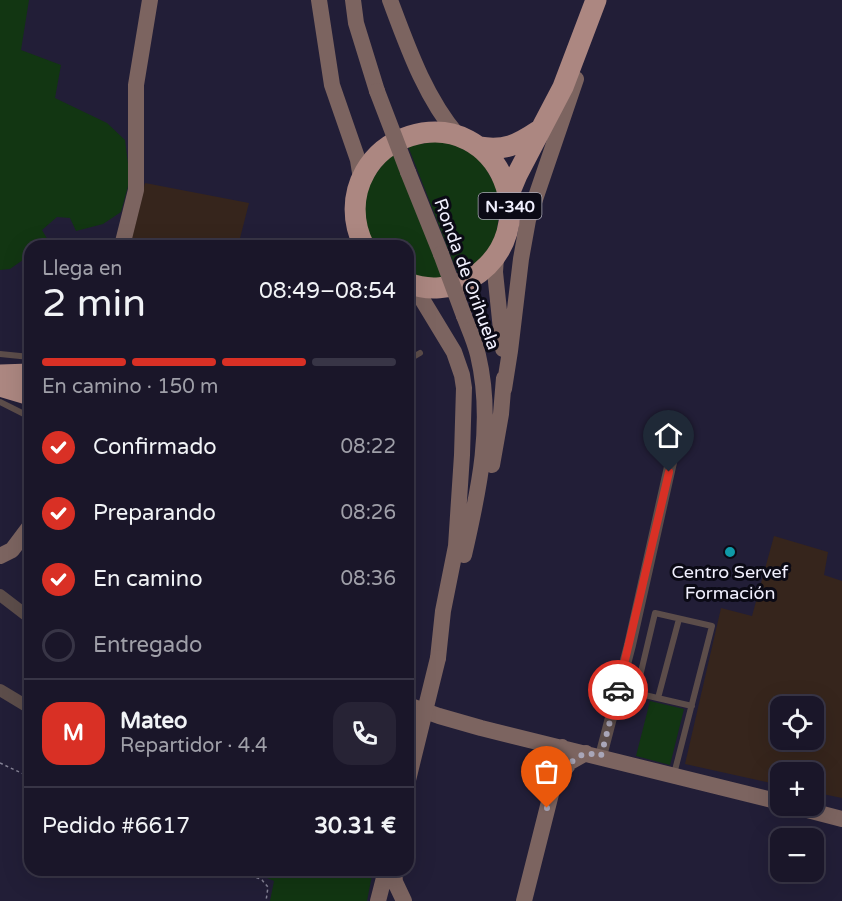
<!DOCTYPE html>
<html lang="es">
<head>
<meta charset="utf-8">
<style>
  :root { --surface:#1a1629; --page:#272335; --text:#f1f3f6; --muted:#9f9fa8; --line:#383546; --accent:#d93025 }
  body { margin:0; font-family:"Varela Round",sans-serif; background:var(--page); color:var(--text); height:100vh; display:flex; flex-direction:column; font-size:22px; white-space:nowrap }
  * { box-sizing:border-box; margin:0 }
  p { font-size:20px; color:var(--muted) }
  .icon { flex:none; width:33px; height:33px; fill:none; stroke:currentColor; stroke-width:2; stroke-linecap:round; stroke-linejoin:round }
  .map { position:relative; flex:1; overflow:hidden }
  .panel { position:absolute; left:24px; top:240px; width:390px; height:636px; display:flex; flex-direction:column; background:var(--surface); border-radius:18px; box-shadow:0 6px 24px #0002,0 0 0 2px var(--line) }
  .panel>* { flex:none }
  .fabs { position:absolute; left:770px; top:696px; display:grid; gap:12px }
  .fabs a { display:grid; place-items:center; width:54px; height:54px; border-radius:12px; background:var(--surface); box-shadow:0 6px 24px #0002,0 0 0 2px var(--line); font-size:30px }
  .pin { position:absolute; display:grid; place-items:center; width:51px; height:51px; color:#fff; margin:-62px -26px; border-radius:50% 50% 50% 0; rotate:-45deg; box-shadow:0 0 6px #0007 }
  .pin .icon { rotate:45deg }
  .courier { position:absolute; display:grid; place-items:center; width:60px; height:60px; margin:-30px; border:4px solid #d93025; border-radius:50%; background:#fff; color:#222; box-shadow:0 2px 8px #0007 }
  .overview em { font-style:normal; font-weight:600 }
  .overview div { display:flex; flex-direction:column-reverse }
  .overview { display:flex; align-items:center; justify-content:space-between; height:102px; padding:0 18px }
  h1 { font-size:39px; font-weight:600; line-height:45px }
  .bar { display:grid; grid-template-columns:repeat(4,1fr); gap:9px 6px; align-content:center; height:72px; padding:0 18px }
  .bar i { height:8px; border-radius:4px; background:var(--line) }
  .bar .current { background:var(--accent) }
  .bar p { grid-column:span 4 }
  .line { display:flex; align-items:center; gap:15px; padding:0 18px; border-top:2px solid var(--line) }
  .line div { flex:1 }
  .round { display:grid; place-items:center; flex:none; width:63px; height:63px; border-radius:18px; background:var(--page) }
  ol { padding:0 18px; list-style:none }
  li { display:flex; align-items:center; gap:18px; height:66px }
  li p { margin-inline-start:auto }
  li .icon { padding:6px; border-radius:50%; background:var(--accent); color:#fff; stroke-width:4 }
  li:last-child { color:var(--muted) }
  li i { width:33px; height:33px; border:3px solid var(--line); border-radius:50% }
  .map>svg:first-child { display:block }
</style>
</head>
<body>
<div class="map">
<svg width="842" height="901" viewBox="0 0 842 901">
  <rect width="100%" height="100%" fill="#221e37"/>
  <!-- commercial -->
  <path fill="#36251c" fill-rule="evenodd" d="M145,183L249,203L238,246H127Z
    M774,536L828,552L824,575L842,581V798L813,792V772H780V785L685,764L721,608L752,616ZM780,706H813V740H780Z"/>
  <!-- green -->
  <path fill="#123612" d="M0,0H29L21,50L61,65L55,98L107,123L125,140L130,179L121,212L103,224L76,231L70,218L57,217L42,230L49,242L43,246H30V255L10,269L0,270Z
    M438,141L455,145L474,155L483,163L501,196L496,239L477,263L458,274L408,146Z
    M394,153L443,278L432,279L408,274V246H374C356,209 364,181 394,153Z
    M650,701L684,709L670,765L636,756Z
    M249,870H373L367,901H270L274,881Z"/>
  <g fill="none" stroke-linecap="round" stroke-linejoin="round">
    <!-- path -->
    <path stroke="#858396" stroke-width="1.5" stroke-dasharray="3 3" stroke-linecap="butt" d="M0,763L30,777
      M240,870L262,880L268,887L266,901"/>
    <!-- lane -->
    <path stroke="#5c4d4a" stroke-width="6" d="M0,354L30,357
      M408,360L420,353
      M0,402L30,417
      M658,698L679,619
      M674,774L712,626L655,613L636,693L692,706"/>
    <!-- street -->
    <path stroke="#5c4d4a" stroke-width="12" d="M0,595L30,618
      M0,690L30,708
      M601,756L630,645L674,449"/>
    <!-- secondary -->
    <path stroke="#7c6460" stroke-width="16" d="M319,0L332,85L358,160L361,179
      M353,0L356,23L377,91
      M390,0C408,48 425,97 458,136
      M408,172L441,254
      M122,246L136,190V85L150,0
      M496,257L495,272L503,349
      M414,286L454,352L462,375L464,388L462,455L456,546L443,611L438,658
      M504,389L510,351L521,259L528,220L576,79
      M492,465L501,414L504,378
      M464,555C479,490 494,422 478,355C475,342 469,329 464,316
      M0,556L12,550L30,526
      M408,705L439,716L481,728L780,802
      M553,786L570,762L586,753
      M792,806L842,819
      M394,870L395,882L404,901
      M378,901L386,870
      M524,901L553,786L555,758L562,747"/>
    <!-- highway -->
    <path stroke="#ac8781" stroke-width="21" d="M479,147C505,151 517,145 538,131
      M509,194L517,175L563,87L596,0
      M364,246C352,222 352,195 365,172C375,154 391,142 410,136C499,109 550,231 470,279C452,289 427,291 408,283
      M0,375L30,374
      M0,386L30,395"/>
    <!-- secondary-bridge -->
    <path stroke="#7c6460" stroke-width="16" d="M377,91L408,172
      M441,254L464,316
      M408,780L438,658"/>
  </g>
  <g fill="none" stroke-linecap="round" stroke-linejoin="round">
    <!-- done -->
    <path stroke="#a9a6b8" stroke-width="6" stroke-dasharray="0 10.8" d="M547,808C553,785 563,763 586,753L601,756L618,690"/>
    <!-- route -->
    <path stroke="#d93025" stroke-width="8" d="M618,690L669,472"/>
  </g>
  <!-- markers -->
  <circle fill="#0f9aa8" stroke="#0b0a15" stroke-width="2" cx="730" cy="552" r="6"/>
  <g text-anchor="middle" stroke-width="6" stroke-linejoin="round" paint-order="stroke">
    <!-- shield labels -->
    <rect fill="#0b0a15" stroke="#acabb8" stroke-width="1.5" x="478.5" y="193" width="63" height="26" rx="4.5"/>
    <g font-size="16" font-weight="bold" fill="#f1f0fe">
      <text x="510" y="212">N-340</text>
    </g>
    <!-- street labels -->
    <g font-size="18" fill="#f1f0fe" stroke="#0b0a15">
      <text transform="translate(467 274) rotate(70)" y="6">Ronda de Orihuela</text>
    </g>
    <!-- poi labels -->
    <g font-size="18" fill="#f1f0fe" stroke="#0b0a15">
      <text x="730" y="578">Centro Servef<tspan x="730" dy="21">Formación</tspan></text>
    </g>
  </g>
</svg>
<div class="fabs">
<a><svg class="icon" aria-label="locate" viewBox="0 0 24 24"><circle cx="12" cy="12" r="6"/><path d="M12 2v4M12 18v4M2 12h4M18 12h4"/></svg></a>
<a>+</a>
<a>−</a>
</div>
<div class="pin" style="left:547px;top:808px;background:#ea580c"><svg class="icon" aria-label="bag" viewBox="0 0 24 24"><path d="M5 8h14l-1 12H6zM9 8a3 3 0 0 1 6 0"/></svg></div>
<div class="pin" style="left:669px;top:472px;background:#1f2937"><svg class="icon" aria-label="home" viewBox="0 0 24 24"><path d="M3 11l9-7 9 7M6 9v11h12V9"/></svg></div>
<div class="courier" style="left:618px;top:690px"><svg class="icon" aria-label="car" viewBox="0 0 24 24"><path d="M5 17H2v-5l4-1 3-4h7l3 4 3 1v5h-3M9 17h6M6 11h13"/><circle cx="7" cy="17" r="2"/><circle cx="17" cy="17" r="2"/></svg></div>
<section class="panel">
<div class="overview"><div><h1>2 min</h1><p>Llega en</p></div><em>08:49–08:54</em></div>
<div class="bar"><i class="current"></i><i class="current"></i><i class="current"></i><i></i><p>En camino · 150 m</p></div>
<ol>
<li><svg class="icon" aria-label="check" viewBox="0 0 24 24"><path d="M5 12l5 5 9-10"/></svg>Confirmado<p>08:22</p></li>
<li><svg class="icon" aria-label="check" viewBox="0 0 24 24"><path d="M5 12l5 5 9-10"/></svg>Preparando<p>08:26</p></li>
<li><svg class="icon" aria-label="check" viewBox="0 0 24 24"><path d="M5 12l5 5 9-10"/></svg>En camino<p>08:36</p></li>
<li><i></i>Entregado</li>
</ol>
<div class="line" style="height:108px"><b class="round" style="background:var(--accent);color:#fff">M</b><div><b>Mateo</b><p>Repartidor · 4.4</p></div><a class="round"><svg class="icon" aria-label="phone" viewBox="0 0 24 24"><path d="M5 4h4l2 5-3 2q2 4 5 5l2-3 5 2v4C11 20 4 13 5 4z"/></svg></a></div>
<div class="line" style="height:78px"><div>Pedido #6617</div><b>30.31 €</b></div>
</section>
</div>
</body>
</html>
